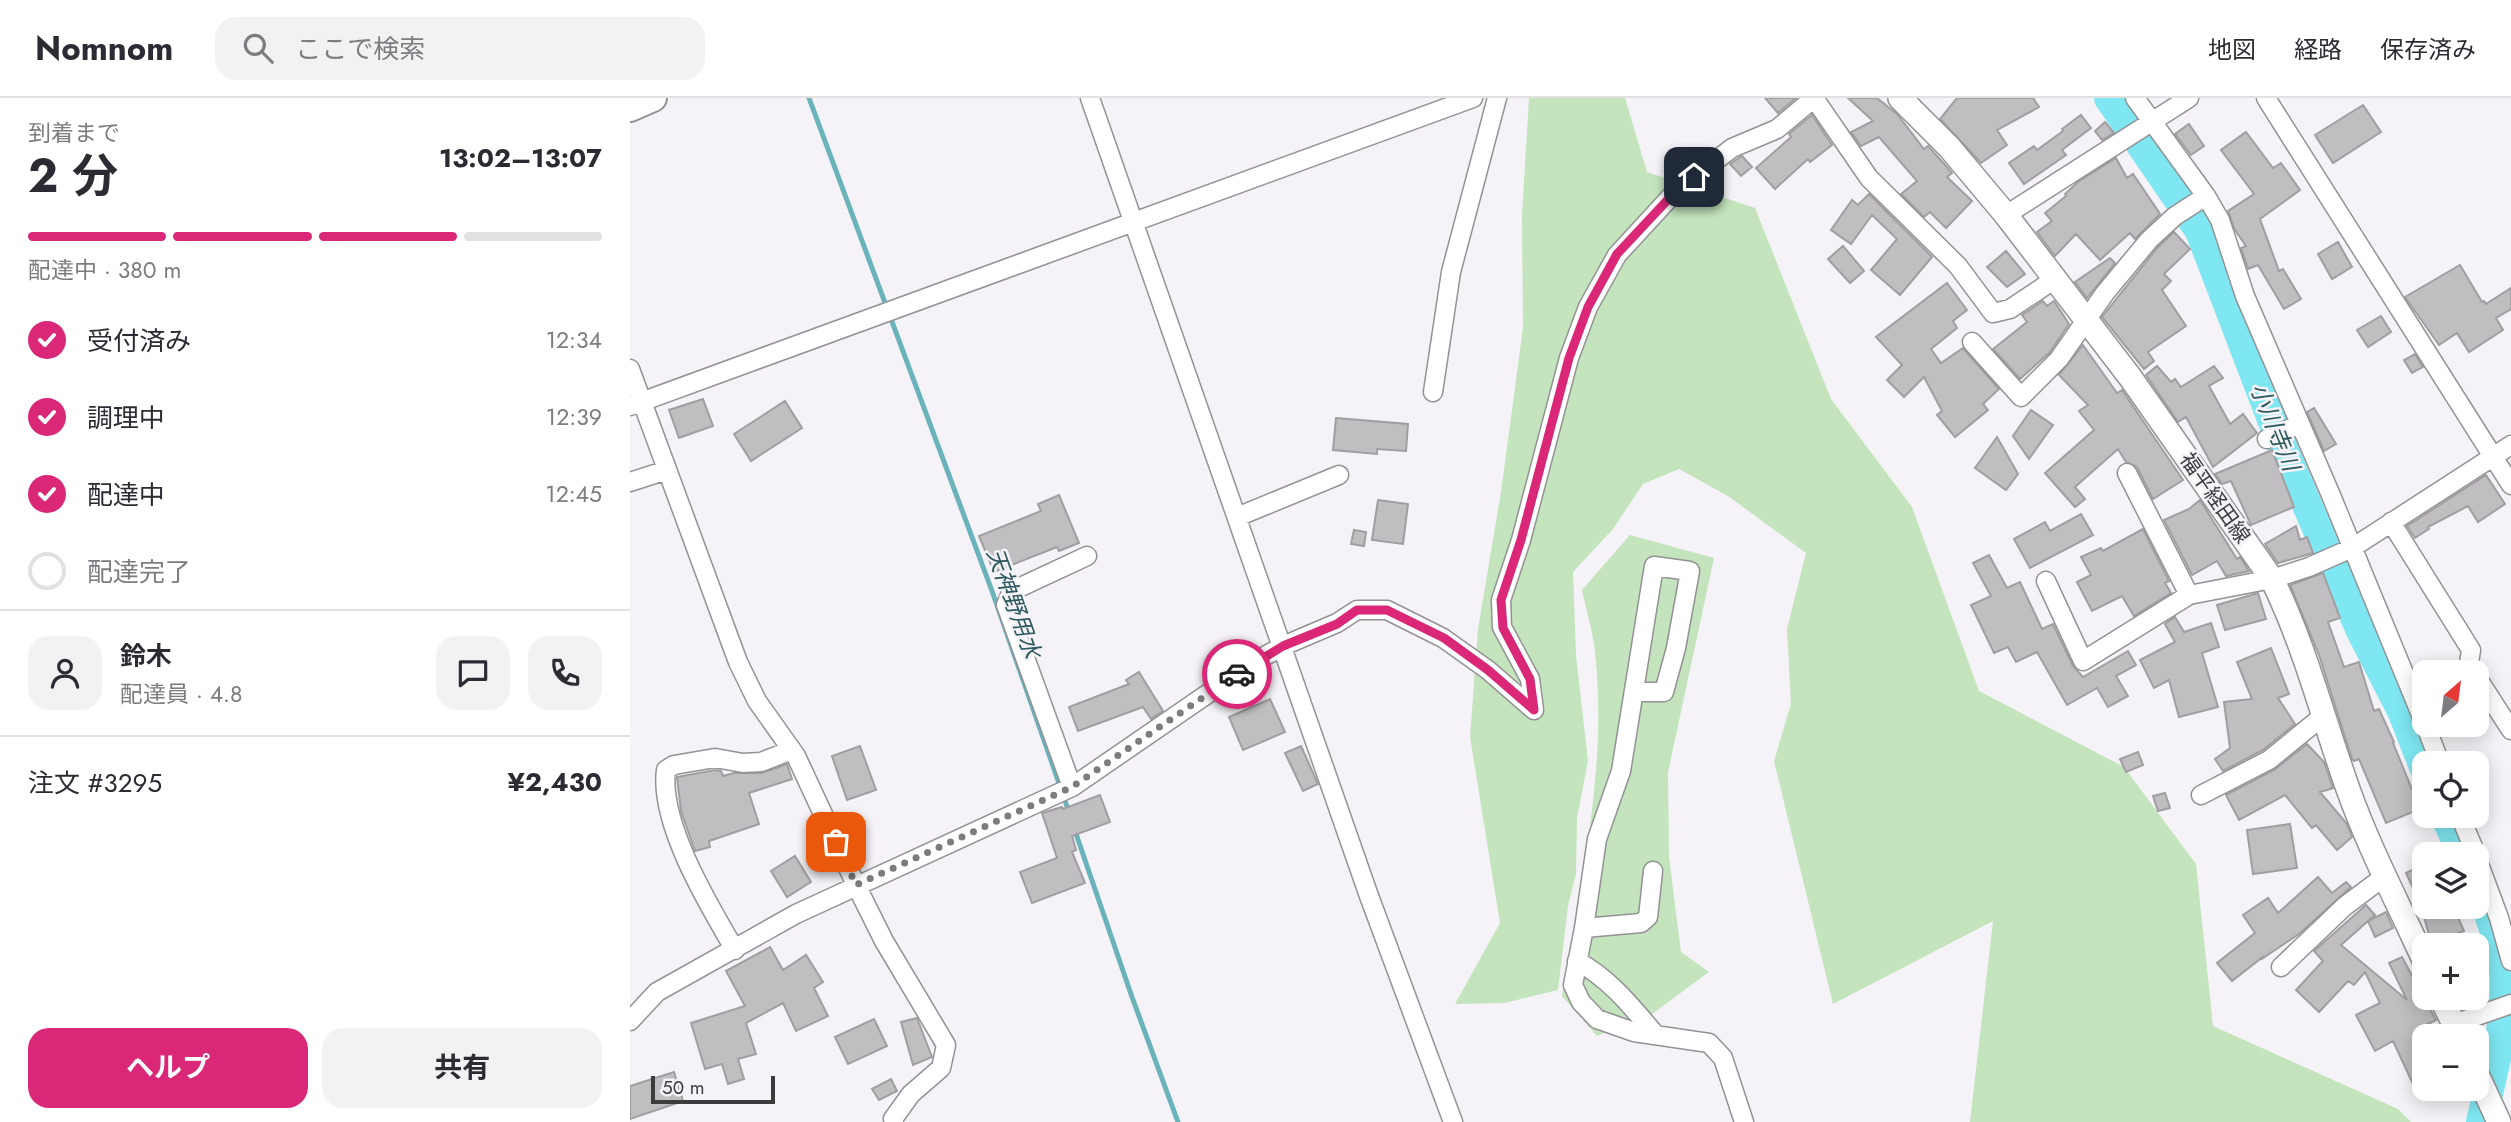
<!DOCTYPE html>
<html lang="ja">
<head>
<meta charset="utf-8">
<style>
  :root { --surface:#fff; --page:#f2f2f3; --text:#2b2b33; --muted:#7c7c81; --line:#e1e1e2; --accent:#db2777 }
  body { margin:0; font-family:Jost,"Noto Sans JP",sans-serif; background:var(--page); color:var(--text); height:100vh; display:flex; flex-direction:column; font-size:26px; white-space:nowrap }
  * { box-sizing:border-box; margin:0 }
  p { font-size:23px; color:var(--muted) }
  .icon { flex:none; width:38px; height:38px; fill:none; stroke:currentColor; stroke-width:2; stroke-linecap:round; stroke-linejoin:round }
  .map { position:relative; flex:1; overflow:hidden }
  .side { display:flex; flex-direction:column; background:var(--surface); width:630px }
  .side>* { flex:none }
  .needle { width:46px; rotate:28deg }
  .fabs { position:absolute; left:1782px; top:562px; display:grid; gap:14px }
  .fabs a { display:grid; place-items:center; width:77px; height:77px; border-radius:14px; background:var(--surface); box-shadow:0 4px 18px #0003; font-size:35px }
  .scale { position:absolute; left:21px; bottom:18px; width:124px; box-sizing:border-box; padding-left:7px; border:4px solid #3c3b3d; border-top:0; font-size:19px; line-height:24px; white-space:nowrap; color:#3c3b3d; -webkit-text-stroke:5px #f5f3f7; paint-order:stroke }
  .pin { position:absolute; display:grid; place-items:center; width:60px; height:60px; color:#fff; margin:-30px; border-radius:14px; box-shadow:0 4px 10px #0006 }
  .courier { position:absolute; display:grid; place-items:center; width:70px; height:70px; margin:-35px; border:5px solid #db2777; border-radius:50%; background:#fff; color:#222; box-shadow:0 2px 9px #0007 }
  .summary em { font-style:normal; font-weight:700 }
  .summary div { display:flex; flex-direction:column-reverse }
  .summary { display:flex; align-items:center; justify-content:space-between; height:119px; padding:0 28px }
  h1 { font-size:46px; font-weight:700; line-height:52px }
  .bar { display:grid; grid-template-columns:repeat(4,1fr); gap:10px 7px; align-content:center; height:84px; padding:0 28px }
  .bar i { height:9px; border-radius:5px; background:var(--line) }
  .bar .on { background:var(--accent) }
  .bar p { grid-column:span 4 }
  .line { display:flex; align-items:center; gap:18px; padding:0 28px; border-top:2px solid var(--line) }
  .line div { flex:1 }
  .round { display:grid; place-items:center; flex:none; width:74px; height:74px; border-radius:21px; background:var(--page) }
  ol { padding:0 28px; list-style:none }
  li { display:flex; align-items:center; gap:21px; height:77px }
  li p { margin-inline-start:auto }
  li .icon { padding:7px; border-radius:50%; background:var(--accent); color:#fff; stroke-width:4 }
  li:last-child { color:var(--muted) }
  li i { width:38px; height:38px; border:4px solid var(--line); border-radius:50% }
  .primary-button { display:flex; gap:14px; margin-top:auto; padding:14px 28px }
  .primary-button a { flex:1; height:80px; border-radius:21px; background:var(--accent); color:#fff; font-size:28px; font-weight:700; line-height:80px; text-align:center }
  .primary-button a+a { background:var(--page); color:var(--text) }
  header { display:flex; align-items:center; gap:42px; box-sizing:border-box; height:98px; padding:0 35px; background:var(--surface); border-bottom:2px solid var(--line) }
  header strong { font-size:33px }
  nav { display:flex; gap:38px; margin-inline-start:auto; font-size:24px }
  .search { width:490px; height:63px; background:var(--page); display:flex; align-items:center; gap:18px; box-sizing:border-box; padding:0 24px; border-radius:21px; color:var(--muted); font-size:26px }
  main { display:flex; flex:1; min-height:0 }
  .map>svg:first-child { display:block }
</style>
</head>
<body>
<header>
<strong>Nomnom</strong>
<div class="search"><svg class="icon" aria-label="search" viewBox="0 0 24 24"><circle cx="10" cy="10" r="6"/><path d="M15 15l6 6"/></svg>ここで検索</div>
<nav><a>地図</a><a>経路</a><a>保存済み</a></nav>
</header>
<main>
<section class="side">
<div class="summary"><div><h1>2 分</h1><p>到着まで</p></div><em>13:02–13:07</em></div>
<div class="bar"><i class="on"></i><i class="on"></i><i class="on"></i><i></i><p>配達中 · 380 m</p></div>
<ol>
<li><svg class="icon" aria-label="check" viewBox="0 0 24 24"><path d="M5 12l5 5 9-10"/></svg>受付済み<p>12:34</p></li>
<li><svg class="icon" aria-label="check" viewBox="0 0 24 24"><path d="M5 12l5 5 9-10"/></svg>調理中<p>12:39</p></li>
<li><svg class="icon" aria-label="check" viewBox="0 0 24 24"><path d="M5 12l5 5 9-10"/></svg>配達中<p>12:45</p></li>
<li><i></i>配達完了</li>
</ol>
<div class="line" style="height:126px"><a class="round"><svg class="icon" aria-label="person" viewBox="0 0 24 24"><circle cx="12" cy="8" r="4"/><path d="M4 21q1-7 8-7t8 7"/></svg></a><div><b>鈴木</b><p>配達員 · 4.8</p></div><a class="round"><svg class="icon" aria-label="chat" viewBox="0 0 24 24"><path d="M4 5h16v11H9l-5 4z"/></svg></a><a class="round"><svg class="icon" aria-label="phone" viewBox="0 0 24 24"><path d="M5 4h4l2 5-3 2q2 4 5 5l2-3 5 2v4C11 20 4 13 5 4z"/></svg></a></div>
<div class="line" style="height:91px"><div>注文 #3295</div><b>¥2,430</b></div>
<div class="primary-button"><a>ヘルプ</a><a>共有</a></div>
</section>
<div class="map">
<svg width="1881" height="1024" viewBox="0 0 1881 1024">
  <rect width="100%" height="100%" fill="#f5f3f7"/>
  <!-- green -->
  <path fill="#c3e4bc" d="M899,0H995L1017,74L1125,110L1201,301L1282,409L1349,593L1494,669L1566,766L1583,928L1768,1011L1781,1024H1340L1363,823L1203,906L1144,663L1161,606L1157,531L1176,455L1098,398L1049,371L1013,386L983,431L943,474L946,557L958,663L947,720L946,776L938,808L928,892L875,905L825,906L870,825L840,639L848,531L871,394L893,230L892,117Z
    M1000,437L1084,460L1038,674L1039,759L1051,854L1079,874L1022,916L967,938L932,898C950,785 978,670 965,554C963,534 956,512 952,492Z"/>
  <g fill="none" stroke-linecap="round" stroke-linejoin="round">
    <!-- stream -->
    <path stroke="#6bb3bb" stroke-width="5" d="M179,0L362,493L439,714
      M444,730L502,899L548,1024"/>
    <!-- river -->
    <path stroke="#7fe7f1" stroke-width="30" d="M1479,0L1570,133L1656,358L1731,533L1773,615L1794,669
      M1815,718L1833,756
      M1846,784C1855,803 1872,851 1874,871C1878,923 1863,974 1851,1024"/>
  </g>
  <!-- building -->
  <path fill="#c1bec1" stroke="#a19ea1" stroke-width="2" d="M1135,0H1166L1148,15Z
    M1218,0H1247L1267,16L1294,51L1298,48L1317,69L1322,75L1317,79L1342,103L1316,130L1300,114L1294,119L1271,96L1287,83L1249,39L1231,48L1221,34L1243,23Z
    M1327,0H1403L1409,9L1367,32L1377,47L1351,65L1310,21Z
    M1733,7L1751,34L1703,65L1685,37Z
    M1182,17L1202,47L1180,64L1178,61L1145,91L1126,70L1161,39L1159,36Z
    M1451,17L1461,30L1432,52L1436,57L1394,86L1379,65L1404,48L1407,52L1433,33L1432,31Z
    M1475,24L1484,35L1472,42L1465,33Z
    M1559,26L1574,48L1561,57L1545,36Z
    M1616,34L1643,70L1651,65L1670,92L1630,121L1649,173L1653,171L1671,201L1654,211L1628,167L1618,171L1611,150L1616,148L1605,132L1598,113L1624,96L1591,52Z
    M1112,58L1122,69L1111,78L1100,66Z
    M1486,60L1497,80L1503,76L1530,116L1505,141L1500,135L1470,162L1446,136L1425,158L1407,134L1422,123L1415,115L1436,98L1435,96L1448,84Z
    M1239,96L1302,159L1270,197L1241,172L1267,141L1242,117L1221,146L1201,132L1222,102L1228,107Z
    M1544,134L1560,151L1534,176L1541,183L1532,192L1556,228L1518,254L1524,263L1514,271L1472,219L1527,150Z
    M1708,144L1722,169L1702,181L1688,156Z
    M1213,148L1234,173L1220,185L1198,161Z
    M1376,153L1395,176L1377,189L1357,169Z
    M1480,160L1485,165L1457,200L1445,184Z
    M1830,167L1852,204L1854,203L1856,206L1881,190V211L1866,220L1873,232L1839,254L1827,235L1809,247L1775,199Z
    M1317,185L1337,212L1323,223L1327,230L1301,251L1311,265L1333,250L1369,291L1353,306L1358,312L1325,339L1307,317L1312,313L1294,279L1274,299L1257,282L1272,267L1246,239Z
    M1413,203L1417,208L1424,203L1439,226L1420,254L1390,281L1363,251L1397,224L1392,217Z
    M1751,218L1761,234L1738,249L1727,232Z
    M1453,247L1487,295L1492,292L1553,382L1523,401L1507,369L1496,364L1488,351L1445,389L1455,401L1445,409L1415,375L1464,332L1449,313L1458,307L1429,277Z
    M1785,256L1793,269L1782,275L1774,262Z
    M1527,268L1541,284L1545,281L1551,289L1584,268L1593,280L1579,288L1600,326L1613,316L1627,335L1583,369L1556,319L1548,324L1516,277Z
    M73,301L83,328L49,340L39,312Z
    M155,303L172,330L121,363L104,336Z
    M1684,310L1706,346L1694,353L1677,314Z
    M1401,312L1423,327L1399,361L1383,338Z
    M706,320L778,326L776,353L747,351V356L703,352Z
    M1367,339L1388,376L1376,392L1345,370Z
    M1642,352L1664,409L1621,427L1601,383L1592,386L1585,376Z
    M1856,377L1875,406L1848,424L1838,408L1798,429L1799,431L1785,440L1777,428Z
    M429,397L449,445L429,453L427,449L364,474L349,438L411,413L408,406Z
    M748,402L778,406L773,446L742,442Z
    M1570,402L1607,461L1610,459L1619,473L1596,478L1587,463L1562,477L1534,422L1559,411Z
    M1451,416L1463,437L1400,470L1384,441L1415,424L1420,433Z
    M1666,428L1670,442L1677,439L1683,455L1648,465L1635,446Z
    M1513,431L1539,483L1535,485L1541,495L1504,518L1492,498L1462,513L1447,484L1461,477L1451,459L1471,450L1473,453Z
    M724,432L736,434L734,448L721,446Z
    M1359,457L1377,490L1390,484L1412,531L1423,526L1443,568L1453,579L1498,553L1506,567L1486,578L1498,598L1478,609L1467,590L1437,607L1407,554L1386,564L1378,549L1364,555L1341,507L1361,498L1343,465Z
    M1693,475L1710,520L1698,524L1714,569L1729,564L1744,613L1749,611L1764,644L1763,645L1790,711L1756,725L1729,661L1724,663L1722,661L1689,557L1660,487Z
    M1628,495L1636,521L1595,532L1587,507Z
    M1545,519L1554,534L1581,525L1589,549L1572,555L1588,609L1549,619L1539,582L1524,590L1510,562L1545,544L1535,526Z
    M1641,550L1659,596L1648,600L1665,626L1633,652L1593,673L1585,661L1600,650L1594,604L1622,601L1607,564Z
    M509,574L533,613L521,621L513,609L448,633L439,609L499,586L496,582Z
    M640,601L655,634L613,652L599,619Z
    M1677,646L1694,664L1703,690L1690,694L1717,726L1722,739L1707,752L1686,727L1682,730L1655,697L1609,722L1596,697L1644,672Z
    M230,648L246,692L217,702L202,658Z
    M671,648L688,686L673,693L655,655Z
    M1508,654L1513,667L1496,674L1490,661Z
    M157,666L162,681L119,695L129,726L79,743L80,749L65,753L51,713L47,679L85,672L91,673L93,678L104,675H132Z
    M1535,695L1540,710L1528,713L1523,698Z
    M470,697L480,724L442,738L446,752L442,754L455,785L402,805L390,774L427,760L412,715L432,709L433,711Z
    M1660,726L1667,770L1623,776L1617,732Z
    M165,758L181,784L157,799L141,773Z
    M1794,766V814L1776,775Z
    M1688,779L1702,795L1716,784L1721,789L1669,836L1633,860L1634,858L1602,883L1587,865L1625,835L1613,817L1638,800L1648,815Z
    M1736,807L1745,817L1738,823L1756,814L1763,830L1745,839L1738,823L1711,847L1777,902L1759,865L1772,859L1806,922L1794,928V981L1783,986L1763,943L1745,953L1726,917L1750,905L1735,874L1724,887L1718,883L1689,914L1666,892L1693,863L1684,853Z
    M1820,808H1823L1834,833L1823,837L1825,847H1802L1794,819Z
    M140,849L153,872L176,857L193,884L184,890L198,918L166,933L153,905L116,925L126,956L108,961L114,981L98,986L92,966L75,971L61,925L115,908L96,873Z
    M287,920L302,959L283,967L271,924Z
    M244,921L257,948L218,966L205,939Z
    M44,974L53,1003L0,1021V988Z
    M261,981L267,993L249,1002L242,991Z"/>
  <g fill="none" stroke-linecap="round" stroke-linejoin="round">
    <defs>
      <path id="minor" d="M460,0L739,798L823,1024
        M1184,0L1239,80L1328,168L1363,215L1380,211L1425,181
        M1505,0L1576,98L1590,122L1615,198L1700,395L1794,624
        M1636,0L1881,387
        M1376,117L1559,0
        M1342,244L1391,299L1429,261L1475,195L1519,142L1545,118L1576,98
        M0,271L108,564L127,603L166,658L226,787L254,843L316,947L311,970L281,996L263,1021L264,1024
        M803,294L821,174L867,0
        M0,308L843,0
        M1637,341L1670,326
        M1497,375L1559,497L1642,481L1679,469L1722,450L1881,347
        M0,384L37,372
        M607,419L709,377
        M1761,424L1841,552L1839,565L1844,574
        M1416,483L1453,563L1559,497
        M1846,578L1881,632
        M1005,594H1034L1046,550L1060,473L1024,468L991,673L967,741L954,830L943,887L951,904L967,921L1004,934L1079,945L1093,960L1114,1024
        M1795,626L1810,665
        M442,689L376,507L382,493L457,458
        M1571,697L1639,662L1693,618
        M1830,718L1846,756
        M1846,758L1869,820L1881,863
        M954,830L1011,825L1018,819L1023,773
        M105,852C78,806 29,725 36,672L44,667L85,660L113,665L131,664L162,652
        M947,863C980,881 1001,908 1025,936
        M1651,869L1715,808L1755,778
        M0,923L27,894L166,816L442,689L624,564L653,548L707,525L727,512H757L813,540L858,572L904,612L900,581L872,529L871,502L891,442L939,260L958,209L987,157L1045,94L1102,50L1147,31L1184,0
        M1824,926L1881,906"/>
      <path id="major" d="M1270,0L1319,49L1376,117L1500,279L1642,481C1675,548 1693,621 1718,691C1739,750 1768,805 1794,862
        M1811,900L1830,938
        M1846,974L1869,1024"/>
      <path id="highway" d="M0,10L23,0"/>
    </defs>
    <!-- minor casing -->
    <use href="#minor" stroke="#939295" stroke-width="21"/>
    <!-- major casing -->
    <use href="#major" stroke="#939295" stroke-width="26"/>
    <!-- highway casing -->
    <use href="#highway" stroke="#939295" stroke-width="30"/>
    <!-- minor -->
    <use href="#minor" stroke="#fff" stroke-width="18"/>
    <!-- major -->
    <use href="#major" stroke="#fff" stroke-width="23"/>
    <!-- highway -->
    <use href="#highway" stroke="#fff" stroke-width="26"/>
  </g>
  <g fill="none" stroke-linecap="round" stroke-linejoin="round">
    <!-- done -->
    <path stroke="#7d7b7e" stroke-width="7" stroke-dasharray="0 12.6" d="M206,744L226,787L442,689L607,576"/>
    <!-- route -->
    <path stroke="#db2777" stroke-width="9" d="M607,576L653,548L707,526L727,512H757L814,540L858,572L904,612L900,581L873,530L871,502L891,442L939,260L958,209L987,156L1045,94L1064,79"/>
  </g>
  <g text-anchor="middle" stroke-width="5" stroke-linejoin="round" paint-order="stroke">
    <!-- street labels -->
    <g font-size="21" fill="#3c3b3d" stroke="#f5f3f7">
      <text transform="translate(1585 400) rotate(55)" y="7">福平経田線</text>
    </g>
    <!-- water labels -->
    <g font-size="23" font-style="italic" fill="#2b595e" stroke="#f5f3f7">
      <text transform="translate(1645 329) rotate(68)" y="8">小川寺川</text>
      <text transform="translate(384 505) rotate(70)" y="8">天神野用水</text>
    </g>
  </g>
</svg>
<div class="fabs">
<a><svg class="needle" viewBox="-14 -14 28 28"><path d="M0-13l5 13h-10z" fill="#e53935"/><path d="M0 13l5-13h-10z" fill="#7c7c81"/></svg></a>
<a><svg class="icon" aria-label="locate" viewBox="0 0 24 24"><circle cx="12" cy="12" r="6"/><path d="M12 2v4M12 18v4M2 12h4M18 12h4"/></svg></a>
<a><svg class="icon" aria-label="layers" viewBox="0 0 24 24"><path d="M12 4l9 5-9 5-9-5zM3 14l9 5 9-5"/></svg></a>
<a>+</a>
<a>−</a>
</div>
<div class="scale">50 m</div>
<div class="pin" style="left:206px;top:744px;background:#ea580c"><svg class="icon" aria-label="bag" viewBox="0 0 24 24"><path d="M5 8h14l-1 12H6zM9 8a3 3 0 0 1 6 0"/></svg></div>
<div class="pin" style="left:1064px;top:79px;background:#1f2937"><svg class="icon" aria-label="home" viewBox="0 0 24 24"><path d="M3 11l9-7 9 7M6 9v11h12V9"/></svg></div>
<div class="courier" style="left:607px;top:576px"><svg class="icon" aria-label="car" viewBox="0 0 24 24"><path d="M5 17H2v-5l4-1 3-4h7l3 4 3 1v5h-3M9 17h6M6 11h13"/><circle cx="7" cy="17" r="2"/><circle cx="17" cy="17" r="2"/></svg></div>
</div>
</main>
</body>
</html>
